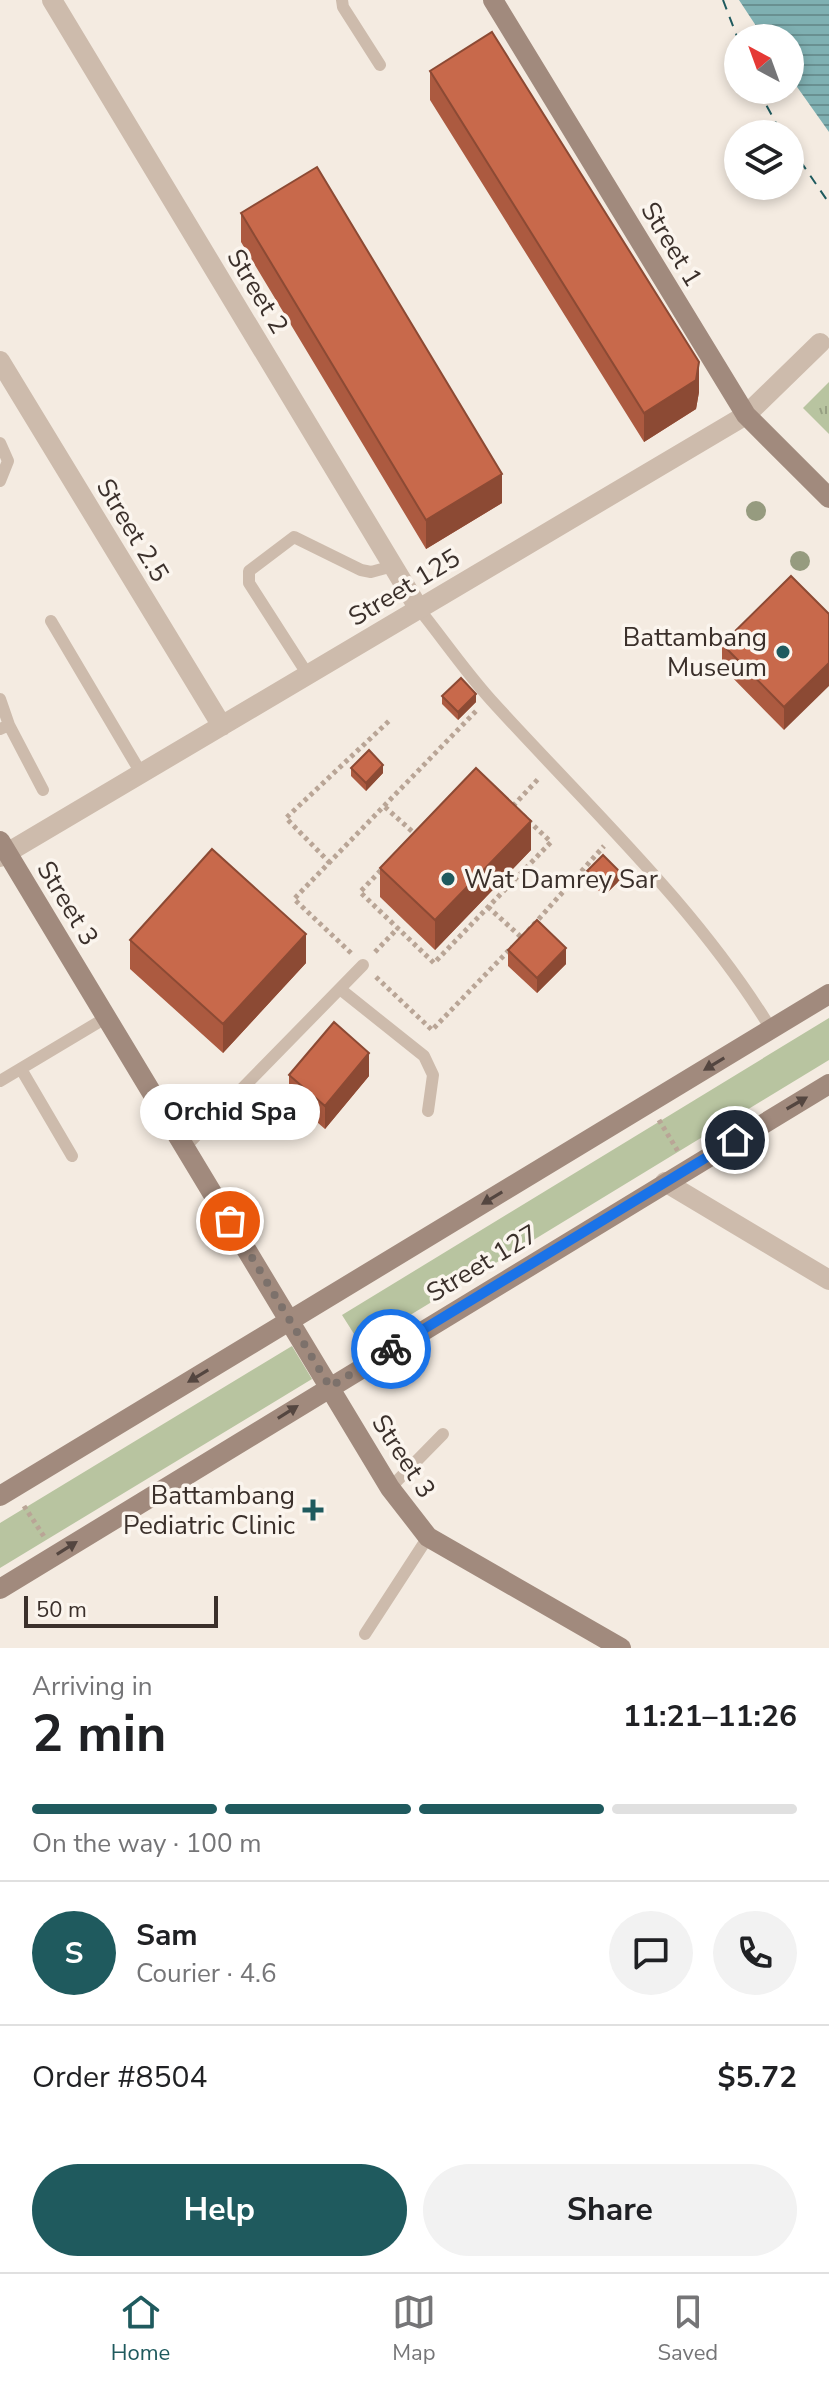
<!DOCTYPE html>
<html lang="en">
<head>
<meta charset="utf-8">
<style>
  :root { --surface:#fff; --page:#f2f2f2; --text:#202124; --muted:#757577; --line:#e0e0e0; --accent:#1f5a5e }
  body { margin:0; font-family:"Nunito Sans",sans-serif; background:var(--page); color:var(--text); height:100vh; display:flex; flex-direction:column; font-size:30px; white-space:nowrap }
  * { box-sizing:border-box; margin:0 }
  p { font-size:26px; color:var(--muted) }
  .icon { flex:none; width:44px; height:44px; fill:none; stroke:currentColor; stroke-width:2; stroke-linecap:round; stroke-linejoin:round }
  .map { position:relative; height:1648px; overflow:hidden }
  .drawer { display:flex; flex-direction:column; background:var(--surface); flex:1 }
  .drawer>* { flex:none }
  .needle { width:52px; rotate:319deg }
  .tools { position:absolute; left:724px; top:24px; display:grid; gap:16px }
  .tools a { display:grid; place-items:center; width:80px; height:80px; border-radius:50%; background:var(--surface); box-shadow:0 4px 12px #0003; font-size:40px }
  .scale { position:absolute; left:24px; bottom:20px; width:194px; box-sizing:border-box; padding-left:8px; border:4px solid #3b302b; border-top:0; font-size:22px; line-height:28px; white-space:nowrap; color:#3b302b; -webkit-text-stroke:6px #fbf5ee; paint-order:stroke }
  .pin { position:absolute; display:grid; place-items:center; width:68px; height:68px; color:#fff; margin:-34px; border:4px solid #fff; border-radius:50%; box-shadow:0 2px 8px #0007 }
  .courier { position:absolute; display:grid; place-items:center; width:80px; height:80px; margin:-40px; border:6px solid #1a73e8; border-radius:50%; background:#fff; color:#222; box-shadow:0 2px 10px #0007 }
  .bubble { position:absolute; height:56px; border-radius:28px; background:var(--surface); box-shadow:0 4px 12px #0003; font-size:26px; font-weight:700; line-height:56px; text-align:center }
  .overview em { font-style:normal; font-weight:700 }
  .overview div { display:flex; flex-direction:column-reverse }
  .overview { display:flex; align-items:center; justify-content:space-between; height:136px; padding:0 32px }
  h1 { font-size:52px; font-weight:700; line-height:60px }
  .bar { display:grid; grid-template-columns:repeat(4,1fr); gap:12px 8px; align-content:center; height:96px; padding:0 32px }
  .bar i { height:10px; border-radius:6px; background:var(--line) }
  .bar .current { background:var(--accent) }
  .bar p { grid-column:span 4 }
  .line { display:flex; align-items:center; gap:20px; padding:0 32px; border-top:2px solid var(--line) }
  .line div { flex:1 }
  .round { display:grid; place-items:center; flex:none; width:84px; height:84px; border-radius:42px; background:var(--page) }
  .primary-button { display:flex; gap:16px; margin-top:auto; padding:16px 32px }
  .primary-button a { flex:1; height:92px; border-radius:48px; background:var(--accent); color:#fff; font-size:32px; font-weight:700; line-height:92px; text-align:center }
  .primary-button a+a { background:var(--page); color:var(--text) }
  .dock { display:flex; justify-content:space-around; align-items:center; height:112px; border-top:2px solid var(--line); background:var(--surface); font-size:22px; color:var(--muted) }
  .dock a { display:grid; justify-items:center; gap:4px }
  .dock .current { color:var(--accent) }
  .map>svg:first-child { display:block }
</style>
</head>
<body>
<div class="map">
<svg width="829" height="1648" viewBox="0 0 829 1648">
  <defs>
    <pattern id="park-tufts" width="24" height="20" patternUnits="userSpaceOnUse" patternTransform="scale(2)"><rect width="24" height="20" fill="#b8c4a0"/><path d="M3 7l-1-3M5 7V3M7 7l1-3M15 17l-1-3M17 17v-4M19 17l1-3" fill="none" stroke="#97a083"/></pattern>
    <pattern id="water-rules" width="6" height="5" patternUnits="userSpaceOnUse" patternTransform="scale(2)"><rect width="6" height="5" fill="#7fb0b2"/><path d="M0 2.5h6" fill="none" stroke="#699091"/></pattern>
  </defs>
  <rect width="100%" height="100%" fill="#f4ebe1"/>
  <!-- grass -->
  <path fill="#b8c4a0" d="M829,1018V1060L361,1345L342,1315Z
    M292,1346L312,1379L0,1568V1523Z"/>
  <!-- park -->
  <path fill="url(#park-tufts)" d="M829,382V434L803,408Z"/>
  <!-- water -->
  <path fill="url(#water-rules)" d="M739,0H829V132L790,77V38H764Z"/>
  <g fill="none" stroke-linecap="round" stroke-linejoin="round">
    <!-- ferry -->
    <path stroke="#1f5a5e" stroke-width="2" stroke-dasharray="10 8" stroke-linecap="butt" d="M723,0L738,39
      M758,90L782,134
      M790,146L829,203"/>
    <!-- path -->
    <path stroke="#b9a596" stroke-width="5" stroke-dasharray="4 4" stroke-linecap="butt" d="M476,771L551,842L434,963L360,892Z
      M513,806L540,777
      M385,807L415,834
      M330,863L286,818L390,720
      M488,907L521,937
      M528,931L604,846
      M375,952L398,928
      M351,953L294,899L477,710
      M376,977L432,1030L512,947
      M659,1120L679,1153
      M24,1506L45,1538"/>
    <!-- lane -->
    <path stroke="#cdbbac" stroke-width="12" d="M342,0L343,7L380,65
      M0,443L8,461L0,481
      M419,609C443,639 465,671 491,700C587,806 696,906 771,1029
      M51,621L141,773
      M308,675L249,583V571L294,537L361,570L371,572L393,566
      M0,699L9,725L0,729
      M9,725L43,790
      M340,989L424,1056L433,1075L428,1111
      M21,1069L72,1156
      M0,1081L107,1017
      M185,1147L363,965
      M390,1488L443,1434
      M365,1634L428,1537"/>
    <!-- street -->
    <path stroke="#cdbbac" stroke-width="20" d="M52,0L419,609
      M0,361L222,726
      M0,857L746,415L820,343
      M665,1182L829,1280"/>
    <!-- secondary -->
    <path stroke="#a18a7d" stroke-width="20" d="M493,0L746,415L829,498
      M0,841L390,1488L428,1537L621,1648
      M0,1496L829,994
      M0,1589L829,1084"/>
  </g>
  <!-- trees -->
  <g fill="#969b7f">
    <circle cx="756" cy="511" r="10"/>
    <circle cx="800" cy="561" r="10"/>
  </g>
  <!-- wall -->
  <path fill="#ac5a40" d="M430,71L699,392L696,409L644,442L430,100Z
    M241,213L502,503L426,549L241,242Z
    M791,576L784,730L722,667V644Z
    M442,696L476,702L458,720L442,704Z
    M351,768L383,773L366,791L351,776Z
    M531,850L435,950L380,897V868Z
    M587,871L620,880L604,896L587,879Z
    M130,940L306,963L223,1053L130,969Z
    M508,950L566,964L537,993L508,966Z
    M289,1075L369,1076L325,1129L289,1098Z"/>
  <!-- shaded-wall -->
  <path fill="#8c4a34" d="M699,362V392L696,409L644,442V413Z
    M502,474V503L426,549V520Z
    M829,663V686L784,730V707Z
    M476,694V702L458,720V712Z
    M383,765V773L366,791V783Z
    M531,821V850L435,950V920Z
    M620,872V880L604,896V888Z
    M306,934V963L223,1053V1024Z
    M566,948V964L537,993V978Z
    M369,1053V1076L325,1129V1106Z"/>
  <!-- building -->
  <path fill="#c8694b" stroke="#8c4a34" stroke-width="2" d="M492,32L699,362L696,380L644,413L430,71Z
    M317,167L502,474L426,520L241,213Z
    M791,576L829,614V663L784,707L722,644Z
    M461,678L476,694L458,712L442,696Z
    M369,750L383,765L366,783L351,768Z
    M476,768L531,821L435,920L380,868Z
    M212,849L306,934L223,1024L130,940Z
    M603,855L620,872L604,888L587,871Z
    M537,920L566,948L537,978L508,950Z
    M334,1022L369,1053L325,1106L289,1075Z"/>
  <!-- one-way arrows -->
  <defs><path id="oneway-solid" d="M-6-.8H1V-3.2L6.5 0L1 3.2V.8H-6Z" transform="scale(2)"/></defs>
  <g fill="#544640">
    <use href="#oneway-solid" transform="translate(714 1064) rotate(149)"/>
    <use href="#oneway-solid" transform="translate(797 1103) rotate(-30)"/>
    <use href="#oneway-solid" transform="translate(492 1198) rotate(149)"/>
    <use href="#oneway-solid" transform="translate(198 1376) rotate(149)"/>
    <use href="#oneway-solid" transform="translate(288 1412) rotate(-32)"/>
    <use href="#oneway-solid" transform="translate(67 1548) rotate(-32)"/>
  </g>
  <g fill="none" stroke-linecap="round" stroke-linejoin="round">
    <!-- done -->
    <path stroke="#7c716b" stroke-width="8" stroke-dasharray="0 14.4" d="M230,1221L330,1387L391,1349"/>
    <!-- route -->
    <path stroke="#1a73e8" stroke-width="10" d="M391,1349L735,1140"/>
  </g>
  <!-- markers -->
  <g fill="#1f5a5e" stroke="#fbf5ee" stroke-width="3">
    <circle cx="783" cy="652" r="8"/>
    <circle cx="448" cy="879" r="8"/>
    <path d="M309 1498h8v8h8v8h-8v8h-8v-8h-8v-8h8z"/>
  </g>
  <g text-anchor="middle" stroke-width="7" stroke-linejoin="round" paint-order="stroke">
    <!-- street labels -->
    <g font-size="26" fill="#3b302b" stroke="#fbf5ee">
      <text transform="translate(672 244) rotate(59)" y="9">Street 1</text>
      <text transform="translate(258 291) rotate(59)" y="9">Street 2</text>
      <text transform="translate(133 530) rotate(59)" y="9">Street 2.5</text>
      <text transform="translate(404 587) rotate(-31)" y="9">Street 125</text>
      <text transform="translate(68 903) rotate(59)" y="9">Street 3</text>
      <text transform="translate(482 1263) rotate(-31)" y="9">Street 127</text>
      <text transform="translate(404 1456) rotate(57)" y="9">Street 3</text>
    </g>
    <!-- poi labels -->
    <g font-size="26" fill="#3b302b" stroke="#fbf5ee" text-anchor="end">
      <text x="767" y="646">Battambang<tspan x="767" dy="30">Museum</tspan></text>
      <text x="464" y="888" text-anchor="start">Wat Damrey Sar</text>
      <text x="295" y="1504">Battambang<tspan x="295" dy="30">Pediatric Clinic</tspan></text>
    </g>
  </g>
</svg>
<div class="tools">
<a><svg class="needle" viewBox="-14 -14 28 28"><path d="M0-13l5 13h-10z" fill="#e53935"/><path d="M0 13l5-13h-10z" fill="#757577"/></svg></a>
<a><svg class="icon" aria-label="layers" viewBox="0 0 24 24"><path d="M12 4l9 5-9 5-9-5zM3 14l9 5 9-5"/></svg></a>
</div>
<div class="scale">50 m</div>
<div class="pin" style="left:230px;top:1221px;background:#ea580c"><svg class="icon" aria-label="bag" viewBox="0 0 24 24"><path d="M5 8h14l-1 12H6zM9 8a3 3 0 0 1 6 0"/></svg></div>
<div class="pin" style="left:735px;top:1140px;background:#1f2937"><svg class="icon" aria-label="home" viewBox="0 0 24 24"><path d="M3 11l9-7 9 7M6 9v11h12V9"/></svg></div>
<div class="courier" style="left:391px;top:1349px"><svg class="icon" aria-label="bike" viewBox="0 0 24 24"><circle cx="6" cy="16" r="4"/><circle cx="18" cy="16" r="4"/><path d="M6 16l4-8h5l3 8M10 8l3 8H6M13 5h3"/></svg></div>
<div class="bubble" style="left:140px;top:1084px;width:180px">Orchid Spa</div>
</div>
<section class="drawer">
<div class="overview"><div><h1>2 min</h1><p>Arriving in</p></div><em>11:21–11:26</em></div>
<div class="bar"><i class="current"></i><i class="current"></i><i class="current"></i><i></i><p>On the way · 100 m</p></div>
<div class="line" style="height:144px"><b class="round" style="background:var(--accent);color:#fff">S</b><div><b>Sam</b><p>Courier · 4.6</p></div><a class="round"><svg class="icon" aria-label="chat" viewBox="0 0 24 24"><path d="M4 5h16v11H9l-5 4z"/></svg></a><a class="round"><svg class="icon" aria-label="phone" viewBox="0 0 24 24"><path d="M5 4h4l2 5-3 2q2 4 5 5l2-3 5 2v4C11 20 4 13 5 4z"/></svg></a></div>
<div class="line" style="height:104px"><div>Order #8504</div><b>$5.72</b></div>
<div class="primary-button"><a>Help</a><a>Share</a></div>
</section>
<nav class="dock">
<a class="current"><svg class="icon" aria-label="home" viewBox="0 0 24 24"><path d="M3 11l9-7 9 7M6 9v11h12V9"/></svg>Home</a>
<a><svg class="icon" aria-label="map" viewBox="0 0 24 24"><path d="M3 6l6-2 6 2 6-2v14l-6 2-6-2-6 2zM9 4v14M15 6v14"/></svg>Map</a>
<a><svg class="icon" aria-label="saved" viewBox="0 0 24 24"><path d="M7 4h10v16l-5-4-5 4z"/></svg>Saved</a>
</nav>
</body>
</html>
